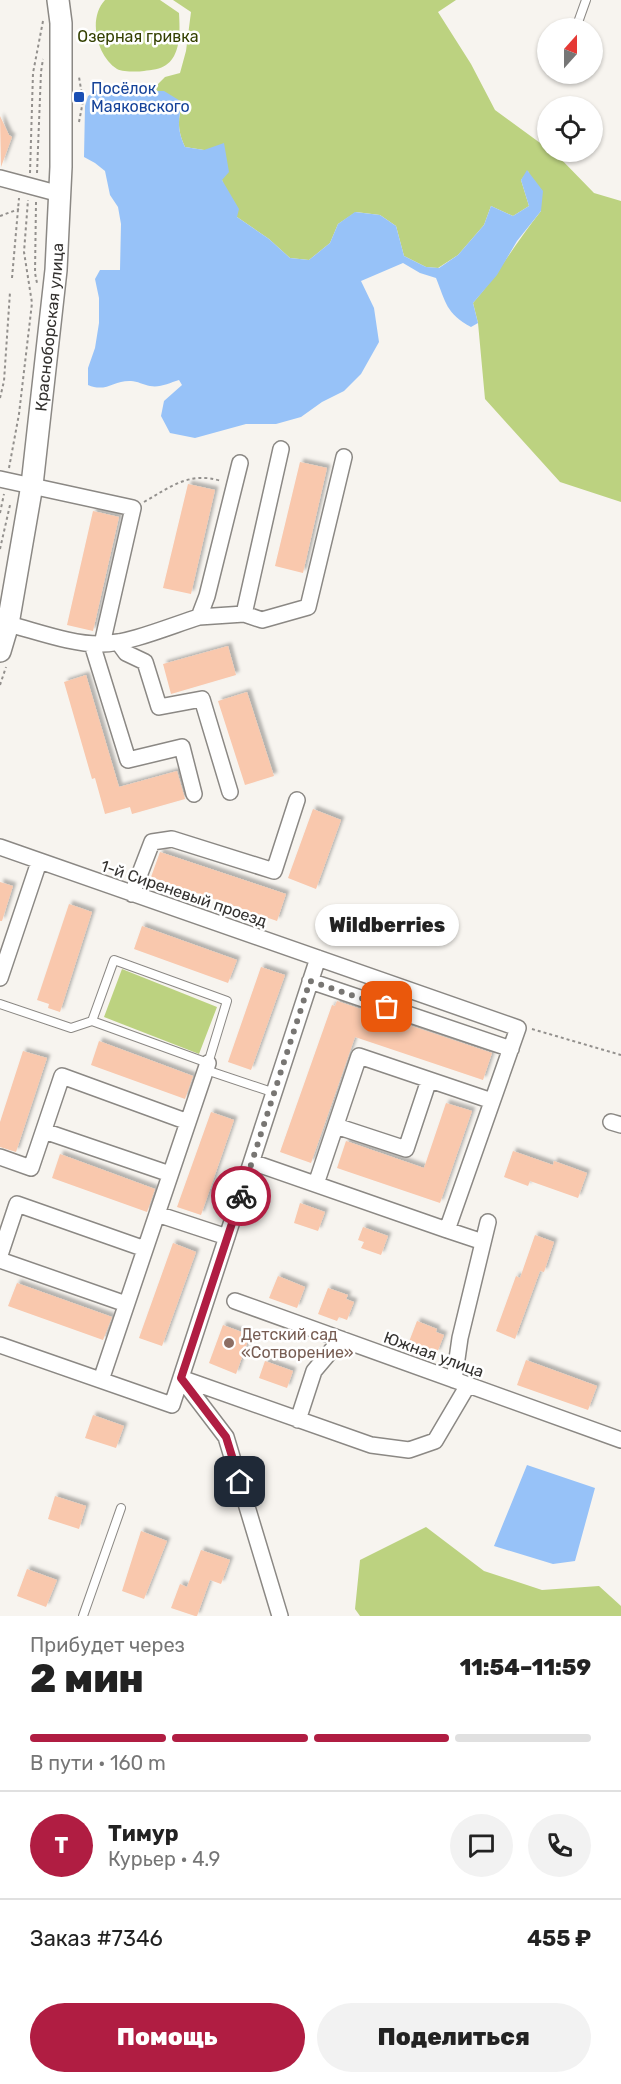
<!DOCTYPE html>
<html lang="ru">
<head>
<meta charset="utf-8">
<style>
  :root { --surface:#fff; --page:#f2f2f2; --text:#222; --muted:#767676; --line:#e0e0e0; --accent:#b01d42 }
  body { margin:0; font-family:Rubik,sans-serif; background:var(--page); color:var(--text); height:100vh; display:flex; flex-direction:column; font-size:22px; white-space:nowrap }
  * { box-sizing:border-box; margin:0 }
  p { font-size:20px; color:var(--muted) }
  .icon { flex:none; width:33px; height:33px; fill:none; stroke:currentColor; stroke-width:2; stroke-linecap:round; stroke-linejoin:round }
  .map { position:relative; height:1616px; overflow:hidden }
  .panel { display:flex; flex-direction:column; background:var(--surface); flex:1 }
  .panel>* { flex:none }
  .needle { width:39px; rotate:21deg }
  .controls { position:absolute; left:537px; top:18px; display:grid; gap:12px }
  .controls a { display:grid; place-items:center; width:66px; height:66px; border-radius:50%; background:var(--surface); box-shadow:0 2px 4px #0004; font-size:30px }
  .pin { position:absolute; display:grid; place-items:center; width:51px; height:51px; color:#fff; margin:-26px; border-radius:12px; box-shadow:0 3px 9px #0006 }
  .courier { position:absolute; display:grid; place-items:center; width:60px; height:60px; margin:-30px; border:4px solid #b01d42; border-radius:50%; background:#fff; color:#222; box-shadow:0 2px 8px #0007 }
  .bubble { position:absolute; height:42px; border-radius:21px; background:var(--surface); box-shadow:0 2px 4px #0004; font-size:20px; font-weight:800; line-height:42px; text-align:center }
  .overview em { font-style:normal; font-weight:800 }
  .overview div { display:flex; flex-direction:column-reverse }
  .overview { display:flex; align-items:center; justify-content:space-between; height:102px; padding:0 30px }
  h1 { font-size:39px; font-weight:800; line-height:45px }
  .bar { display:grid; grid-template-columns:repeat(4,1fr); gap:9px 6px; align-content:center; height:72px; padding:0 30px }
  .bar i { height:8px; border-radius:4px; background:var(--line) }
  .bar .current { background:var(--accent) }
  .bar p { grid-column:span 4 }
  .line { display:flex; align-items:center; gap:15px; padding:0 30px; border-top:2px solid var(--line) }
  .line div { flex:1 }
  .round { display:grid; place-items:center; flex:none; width:63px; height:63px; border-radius:32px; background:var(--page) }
  .button { display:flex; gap:12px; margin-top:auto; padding:12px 30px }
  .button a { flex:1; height:69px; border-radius:36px; background:var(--accent); color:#fff; font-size:24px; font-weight:800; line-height:69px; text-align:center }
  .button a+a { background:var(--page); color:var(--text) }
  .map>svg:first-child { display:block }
</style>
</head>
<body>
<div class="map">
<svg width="621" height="1616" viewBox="0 0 621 1616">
  <defs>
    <filter id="shadow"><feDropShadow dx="3.5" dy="-3.5" stdDeviation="1.5" flood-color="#0004"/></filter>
  </defs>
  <rect width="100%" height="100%" fill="#f7f4ef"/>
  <!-- green -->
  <path fill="#bcd280" d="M105,0H160L179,13C180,30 181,55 166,65C161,69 151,70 144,71C137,72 123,72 117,69C96,55 88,18 105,0Z
    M173,0H456L438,12L471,64L495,110L547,148L548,152L556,154L594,193L621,201V502L560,482L485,399L478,323L473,303C498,274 517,241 541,211L528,171L521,180L529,206L513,216L491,206L484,225L458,255L438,268L426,267L404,256L396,226L380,215L356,212L338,224L330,243L309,260L290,258L269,239L237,217L222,180L204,150L185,147C177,129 178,121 182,102L151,91L165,77L180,73L186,51L191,12Z
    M122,969L217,1007L199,1054L104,1017Z
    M426,1527L484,1571L542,1590L599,1586L621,1606V1616H360L355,1609L360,1560Z"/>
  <!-- water -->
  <path fill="#97c2f8" d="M126,85L151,91H164L182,102C178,121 177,129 185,147L204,150L224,143L229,172L222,180L239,209L237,217L269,239L290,258L309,260L330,243L338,224L355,212L380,215L396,226L404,256L426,267L439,268L458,255L484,225L491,206L513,216L529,206L521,180L527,170L543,191L541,211L517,241L497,275L473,303L478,323L471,327C446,313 446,303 436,278L420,273L403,263L361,281L374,308L379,342L361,374L344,391L322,402L301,417L276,424H246L195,438L170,433L161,416L164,401L182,385L179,380C169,383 160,388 150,386C144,385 137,381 131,381C114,380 106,393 88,385V368L95,348L99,323V298L95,279L100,270H120L121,224L118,207L110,195L105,171L95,163L84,157L85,106L88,96L99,89Z
    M527,1465L595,1488L575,1561L553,1564L494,1546Z"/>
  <!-- building -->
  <path fill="#f9c8ad" filter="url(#shadow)" d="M0,116L9,135L12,137L1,167Z
    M300,462L327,468L303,573L275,566Z
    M188,484L215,490L191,594L163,588Z
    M93,511L119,517L93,631L67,625Z
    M228,646L236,675L171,694L163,664Z
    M86,675L119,787L177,771L185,799L132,814L130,807L105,814L95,778L92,779L64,682Z
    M247,692L274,776L245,785L218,701Z
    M313,809L341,820L316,889L288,878Z
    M160,852L286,894L277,921L151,877Z
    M0,882L13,886L2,921H0Z
    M69,904L92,912L60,1012L48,1008L49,1004L37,1000Z
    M142,926L237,960L228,983L134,949Z
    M261,967L285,975L251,1070L228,1062Z
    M337,1001L492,1053L483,1080L355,1037L311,1163L280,1152L332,1005L335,1006Z
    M99,1041L193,1076L185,1099L91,1065Z
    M23,1051L47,1058L16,1152L0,1147V1122Z
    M446,1103L472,1111L440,1203L337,1168L346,1141L424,1168Z
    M211,1112L234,1120L201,1215L177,1207Z
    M513,1151L553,1165L554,1161L587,1173L578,1198L530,1181L528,1186L504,1177Z
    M60,1154L155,1189L147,1212L52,1178Z
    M300,1203L325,1212L318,1231L294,1223Z
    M363,1227L388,1236L381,1255L361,1248L364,1242L358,1240Z
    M535,1235L554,1242L544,1272L540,1271L515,1339L496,1331L516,1276L520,1278Z
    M173,1243L196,1252L162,1346L139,1338Z
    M278,1276L305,1287L297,1308L269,1298Z
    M17,1283L112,1317L103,1340L8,1306Z
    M328,1288L348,1295L346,1299L354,1302L347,1320L339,1317L337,1321L318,1314Z
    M417,1321L437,1329L436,1332L444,1335L437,1353L428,1350L426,1354L407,1347Z
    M223,1325L250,1335L236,1374L209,1363Z
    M526,1360L597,1386L588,1410L517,1385Z
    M265,1361L293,1371L287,1388L259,1378Z
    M93,1415L124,1426L116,1448L85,1438Z
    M55,1496L86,1506L79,1529L48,1519Z
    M141,1531L167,1541L144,1599L122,1591Z
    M201,1550L230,1560L221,1584L210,1580L197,1616H195L171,1608L180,1584L187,1587Z
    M27,1569L57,1580L46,1607L17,1596Z"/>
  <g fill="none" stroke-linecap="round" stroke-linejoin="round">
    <defs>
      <path id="lane" d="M576,28L586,0
        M0,1004L71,1028L92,1021
        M208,1063L92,1021L114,960L227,1001L206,1070L275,1093
        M83,1616L121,1508"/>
      <path id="street" d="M0,178L60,194
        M0,479L133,508L102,644L118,642L126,653L145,662L159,707L202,699L230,792
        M244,614L262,620L308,607L344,457
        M199,617L244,614L281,449
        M8,624C36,631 73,645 102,644C128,644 173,625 199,617L207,596L240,463
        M92,644L128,760L182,747L194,794
        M0,847L518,1028L447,1230L252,1162
        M132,894L152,842L172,839L274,871L297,800
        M0,978L39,862
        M310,981L511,1049
        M611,1122L621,1125
        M336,1126L406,1149L429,1080
        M44,1131L170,1174
        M0,1157L31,1168L62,1076L188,1122
        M316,1184L359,1056L492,1101
        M157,1214L227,1237
        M447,1230L483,1242
        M0,1255L17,1204L145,1249
        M0,1260L126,1304
        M235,1301L621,1440
        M0,1345L172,1405L318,958
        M181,1378L371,1445L409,1450L435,1441L468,1385
        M181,1378L226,1437L280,1616
        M101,1380L208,1063
        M454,1380L460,1338L488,1222
        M298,1420L314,1371L341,1339"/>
      <g id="secondary">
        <path id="s1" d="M0,651L8,624L32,485L56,270L61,167V23L58,0"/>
      </g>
    </defs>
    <!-- lane casing -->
    <use href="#lane" stroke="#8b8884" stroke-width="10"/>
    <!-- street casing -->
    <use href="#street" stroke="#8b8884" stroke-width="18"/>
    <!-- secondary casing -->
    <use href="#secondary" stroke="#8b8884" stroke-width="24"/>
    <!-- path -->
    <path stroke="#93908d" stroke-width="2" stroke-dasharray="3 3" stroke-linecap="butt" d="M79,122L83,101L79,77
      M30,173L33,73L43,21
      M37,173L41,72L43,59
      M36,202L35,273L37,283
      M0,216L19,209
      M12,278L19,198
      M0,398L4,381L10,292
      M9,468L19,414L32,303L24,252L28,200
      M144,502C170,487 190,471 221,481
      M0,513L4,494
      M0,549L10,505
      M0,685L6,667
      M532,1029L621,1055"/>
    <!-- lane -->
    <use href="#lane" stroke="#fff" stroke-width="8"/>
    <!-- street -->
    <use href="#street" stroke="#fff" stroke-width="15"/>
    <!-- secondary -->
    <use href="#secondary" stroke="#fff" stroke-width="21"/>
  </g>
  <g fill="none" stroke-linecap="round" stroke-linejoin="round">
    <!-- done -->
    <path stroke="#787673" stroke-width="6" stroke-dasharray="0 10.8" d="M241,1196L310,981L387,1007"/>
    <!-- route -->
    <path stroke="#b01d42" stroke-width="8" d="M240,1482L226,1437L181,1378L241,1196"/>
  </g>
  <!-- markers -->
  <rect fill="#1a4fb4" stroke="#fff" stroke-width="2" x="73" y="91" width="12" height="12" rx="3"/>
  <circle fill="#8d6e63" stroke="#fff" stroke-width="2" cx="229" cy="1343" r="6"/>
  <g text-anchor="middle" stroke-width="5" stroke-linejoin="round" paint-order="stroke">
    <!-- park labels -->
    <g font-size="16" fill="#344000" stroke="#fff">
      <text x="138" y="42">Озерная гривка</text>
    </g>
    <!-- transit labels -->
    <g font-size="16" fill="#164399" stroke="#fff" text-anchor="start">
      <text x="91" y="94">Посёлок<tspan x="91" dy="18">Маяковского</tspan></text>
    </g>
    <!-- street labels -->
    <g font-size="16" fill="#343230" stroke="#fff">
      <text dy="6" stroke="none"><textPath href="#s1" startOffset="328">Красноборская улица</textPath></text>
      <text transform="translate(184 893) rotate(19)" y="6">1-й Сиреневый проезд</text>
      <text transform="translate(434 1354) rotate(20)" y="6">Южная улица</text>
    </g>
    <!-- education labels -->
    <g font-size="16" fill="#785e54" stroke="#fff" text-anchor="start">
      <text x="241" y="1340">Детский сад<tspan x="241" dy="18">«Сотворение»</tspan></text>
    </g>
  </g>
</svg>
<div class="controls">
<a><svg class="needle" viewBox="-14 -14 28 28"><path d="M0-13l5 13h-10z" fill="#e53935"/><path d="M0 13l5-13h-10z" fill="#767676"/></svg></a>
<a><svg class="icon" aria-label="locate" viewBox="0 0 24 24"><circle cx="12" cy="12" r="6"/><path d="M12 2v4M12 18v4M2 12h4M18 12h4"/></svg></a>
</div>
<div class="pin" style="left:387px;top:1007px;background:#ea580c"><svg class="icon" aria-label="bag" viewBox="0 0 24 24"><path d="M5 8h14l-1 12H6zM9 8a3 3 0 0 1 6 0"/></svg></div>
<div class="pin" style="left:240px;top:1482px;background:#1f2937"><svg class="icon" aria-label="home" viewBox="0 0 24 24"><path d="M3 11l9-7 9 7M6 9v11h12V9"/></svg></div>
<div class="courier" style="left:241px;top:1196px"><svg class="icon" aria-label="bike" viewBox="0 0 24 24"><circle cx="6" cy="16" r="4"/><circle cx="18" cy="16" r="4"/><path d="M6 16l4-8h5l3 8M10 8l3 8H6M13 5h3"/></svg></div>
<div class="bubble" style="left:315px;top:904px;width:144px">Wildberries</div>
</div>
<section class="panel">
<div class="overview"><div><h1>2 мин</h1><p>Прибудет через</p></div><em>11:54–11:59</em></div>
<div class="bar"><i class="current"></i><i class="current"></i><i class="current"></i><i></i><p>В пути · 160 m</p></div>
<div class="line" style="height:108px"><b class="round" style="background:var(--accent);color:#fff">Т</b><div><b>Тимур</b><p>Курьер · 4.9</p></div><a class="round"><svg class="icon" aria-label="chat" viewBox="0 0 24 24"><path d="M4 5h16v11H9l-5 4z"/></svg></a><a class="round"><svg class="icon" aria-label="phone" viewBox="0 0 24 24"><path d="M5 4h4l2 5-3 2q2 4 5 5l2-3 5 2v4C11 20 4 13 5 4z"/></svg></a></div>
<div class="line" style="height:78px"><div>Заказ #7346</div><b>455 ₽</b></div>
<div class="button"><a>Помощь</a><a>Поделиться</a></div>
</section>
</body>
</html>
